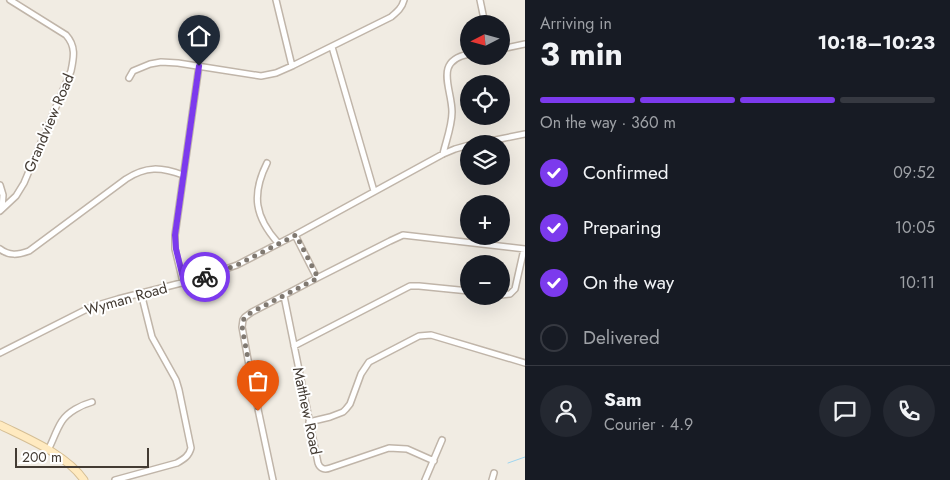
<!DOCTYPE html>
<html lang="en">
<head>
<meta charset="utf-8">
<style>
  :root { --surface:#171b24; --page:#242831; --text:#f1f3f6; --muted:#9ea1a6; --line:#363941; --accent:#7c3aed }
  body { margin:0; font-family:Jost,sans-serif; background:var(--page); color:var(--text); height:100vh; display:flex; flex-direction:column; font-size:19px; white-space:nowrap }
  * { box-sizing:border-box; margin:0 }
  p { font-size:16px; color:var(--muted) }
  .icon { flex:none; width:28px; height:28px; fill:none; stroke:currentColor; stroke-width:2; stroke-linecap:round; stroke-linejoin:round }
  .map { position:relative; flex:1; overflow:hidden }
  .sheet { display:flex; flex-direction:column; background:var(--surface); width:425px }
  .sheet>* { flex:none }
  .needle { width:32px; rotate:264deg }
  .controls { position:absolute; left:460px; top:15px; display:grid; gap:10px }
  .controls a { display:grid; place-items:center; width:50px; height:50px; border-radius:50%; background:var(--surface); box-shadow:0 5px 20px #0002; font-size:25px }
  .scale { position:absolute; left:15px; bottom:12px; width:134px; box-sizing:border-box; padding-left:5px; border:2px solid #433b33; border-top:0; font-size:14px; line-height:18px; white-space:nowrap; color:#433b33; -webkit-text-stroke:4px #fff; paint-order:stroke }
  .pin { position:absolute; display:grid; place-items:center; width:42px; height:42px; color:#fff; margin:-51px -21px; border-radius:50% 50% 50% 0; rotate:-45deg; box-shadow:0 0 5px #0007 }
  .pin .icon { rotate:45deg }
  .courier { position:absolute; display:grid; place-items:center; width:50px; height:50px; margin:-25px; border:4px solid #7c3aed; border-radius:50%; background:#fff; color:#222; box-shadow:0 1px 6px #0007 }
  .summary em { font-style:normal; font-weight:700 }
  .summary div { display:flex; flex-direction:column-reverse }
  .summary { display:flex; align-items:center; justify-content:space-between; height:85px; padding:0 15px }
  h1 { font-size:32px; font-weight:700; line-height:38px }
  .bar { display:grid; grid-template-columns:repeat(4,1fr); gap:8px 5px; align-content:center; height:60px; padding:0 15px }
  .bar i { height:6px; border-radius:4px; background:var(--line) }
  .bar .on { background:var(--accent) }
  .bar p { grid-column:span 4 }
  .line { display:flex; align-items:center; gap:12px; padding:0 15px; border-top:1px solid var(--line) }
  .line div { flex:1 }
  .round { display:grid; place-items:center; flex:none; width:52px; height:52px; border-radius:26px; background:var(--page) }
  ol { padding:0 15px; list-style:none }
  li { display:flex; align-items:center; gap:15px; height:55px }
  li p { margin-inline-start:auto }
  li .icon { padding:5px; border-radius:50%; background:var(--accent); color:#fff; stroke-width:4 }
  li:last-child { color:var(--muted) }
  li i { width:28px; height:28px; border:2px solid var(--line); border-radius:50% }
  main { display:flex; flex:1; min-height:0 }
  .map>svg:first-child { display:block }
</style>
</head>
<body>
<main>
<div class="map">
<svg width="525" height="480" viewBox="0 0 525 480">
  <rect width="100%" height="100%" fill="#f1ece3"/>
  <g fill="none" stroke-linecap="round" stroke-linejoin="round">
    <!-- stream -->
    <path stroke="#9ed5f0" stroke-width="1" d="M508,463L525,457"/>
    <defs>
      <path id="street" d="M276,0L292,66
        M480,0L485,24
        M332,47L374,191
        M501,49L525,44
        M129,78L133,71L150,64L161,62L178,63L261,76L276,73L292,66L391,17C397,12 402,8 404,0
        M475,144L525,134
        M443,154C446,141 452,126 452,112C452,88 433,61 469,54
        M267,163C251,195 255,217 278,243
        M0,185L3,195L2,209
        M0,211L16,196L24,183L71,71C74,57 76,46 66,35L10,0
        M295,235L317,278L390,241L403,235L525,249
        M0,249C9,256 18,255 29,251L126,179C146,166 161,167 183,175
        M183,282L175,249V235L199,66
        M501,295L510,294L515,289L524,249
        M284,296L318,463C320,469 325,470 330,468L389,448L407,449L434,461
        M294,346L410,286H419L469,291
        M0,353L91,307L118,299L197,279L237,265L295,235L443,154L455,149L469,145
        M309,422L330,417L343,412L346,409L350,404L361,374L369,362L419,336L431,335L525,363
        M48,450C53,441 56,430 62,421C68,412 81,405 92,402
        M115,480L177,463C184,459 189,456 191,448L179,390L176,380L152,337L141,293
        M273,480L251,376L242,327L243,320L245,317L252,312L317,278
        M425,480L442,440
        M492,480L494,473"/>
      <path id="secondary" d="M0,425C28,439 66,454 84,480"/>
    </defs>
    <!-- street casing -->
    <use href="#street" stroke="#c0b5a9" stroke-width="8"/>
    <!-- secondary casing -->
    <use href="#secondary" stroke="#d5be94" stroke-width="9"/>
    <!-- street -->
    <use href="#street" stroke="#fff" stroke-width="5"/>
    <!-- secondary -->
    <use href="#secondary" stroke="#ffeac0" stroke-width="7"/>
  </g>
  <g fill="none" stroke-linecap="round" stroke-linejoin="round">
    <!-- done -->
    <path stroke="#807971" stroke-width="5" stroke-dasharray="0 9" d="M205,277L237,265L296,235L318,278L252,312C239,320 242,325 244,338L258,411"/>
    <!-- route -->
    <path stroke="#7c3aed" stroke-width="6" d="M199,66L175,235L176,249L184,282L205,277"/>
  </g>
  <g text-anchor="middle" stroke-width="4" stroke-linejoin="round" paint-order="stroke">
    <!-- street labels -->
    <g font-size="15" fill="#433b33" stroke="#fff">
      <text transform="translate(49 123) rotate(-67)" y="5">Grandview Road</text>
      <text transform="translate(126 299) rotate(-16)" y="5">Wyman Road</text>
      <text transform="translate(307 411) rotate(78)" y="5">Matthew Road</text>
    </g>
  </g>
</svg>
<div class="controls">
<a><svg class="needle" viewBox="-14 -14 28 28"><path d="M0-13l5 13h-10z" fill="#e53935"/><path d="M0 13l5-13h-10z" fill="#9ea1a6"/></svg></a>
<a><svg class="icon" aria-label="locate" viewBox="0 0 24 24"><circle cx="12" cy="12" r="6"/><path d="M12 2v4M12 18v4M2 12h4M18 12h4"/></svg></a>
<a><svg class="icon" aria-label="layers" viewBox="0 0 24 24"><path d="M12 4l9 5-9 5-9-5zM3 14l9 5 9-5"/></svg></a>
<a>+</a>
<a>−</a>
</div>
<div class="scale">200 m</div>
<div class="pin" style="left:258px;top:411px;background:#ea580c"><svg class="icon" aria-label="bag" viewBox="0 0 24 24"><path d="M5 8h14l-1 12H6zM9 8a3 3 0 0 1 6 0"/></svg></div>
<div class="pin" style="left:199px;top:66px;background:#1f2937"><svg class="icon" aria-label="home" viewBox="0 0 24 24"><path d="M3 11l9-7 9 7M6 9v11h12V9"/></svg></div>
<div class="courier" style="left:205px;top:277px"><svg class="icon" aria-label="bike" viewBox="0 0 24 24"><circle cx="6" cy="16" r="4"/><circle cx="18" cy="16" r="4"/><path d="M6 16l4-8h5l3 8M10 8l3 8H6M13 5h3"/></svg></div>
</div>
<section class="sheet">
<div class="summary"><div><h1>3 min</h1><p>Arriving in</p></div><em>10:18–10:23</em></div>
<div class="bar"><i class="on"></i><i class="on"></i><i class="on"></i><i></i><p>On the way · 360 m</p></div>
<ol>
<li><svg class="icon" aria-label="check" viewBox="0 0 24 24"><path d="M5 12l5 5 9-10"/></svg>Confirmed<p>09:52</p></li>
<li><svg class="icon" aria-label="check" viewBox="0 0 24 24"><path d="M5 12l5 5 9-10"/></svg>Preparing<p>10:05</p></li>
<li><svg class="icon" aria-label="check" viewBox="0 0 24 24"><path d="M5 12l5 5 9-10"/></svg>On the way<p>10:11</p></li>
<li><i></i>Delivered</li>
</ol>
<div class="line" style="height:90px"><a class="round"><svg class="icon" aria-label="person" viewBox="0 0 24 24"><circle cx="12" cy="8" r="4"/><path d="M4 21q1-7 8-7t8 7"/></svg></a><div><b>Sam</b><p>Courier · 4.9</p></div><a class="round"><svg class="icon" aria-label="chat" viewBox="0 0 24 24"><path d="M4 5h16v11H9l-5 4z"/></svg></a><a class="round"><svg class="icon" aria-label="phone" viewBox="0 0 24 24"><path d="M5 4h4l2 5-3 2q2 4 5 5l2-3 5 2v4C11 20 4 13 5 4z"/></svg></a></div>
</section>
</main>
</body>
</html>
